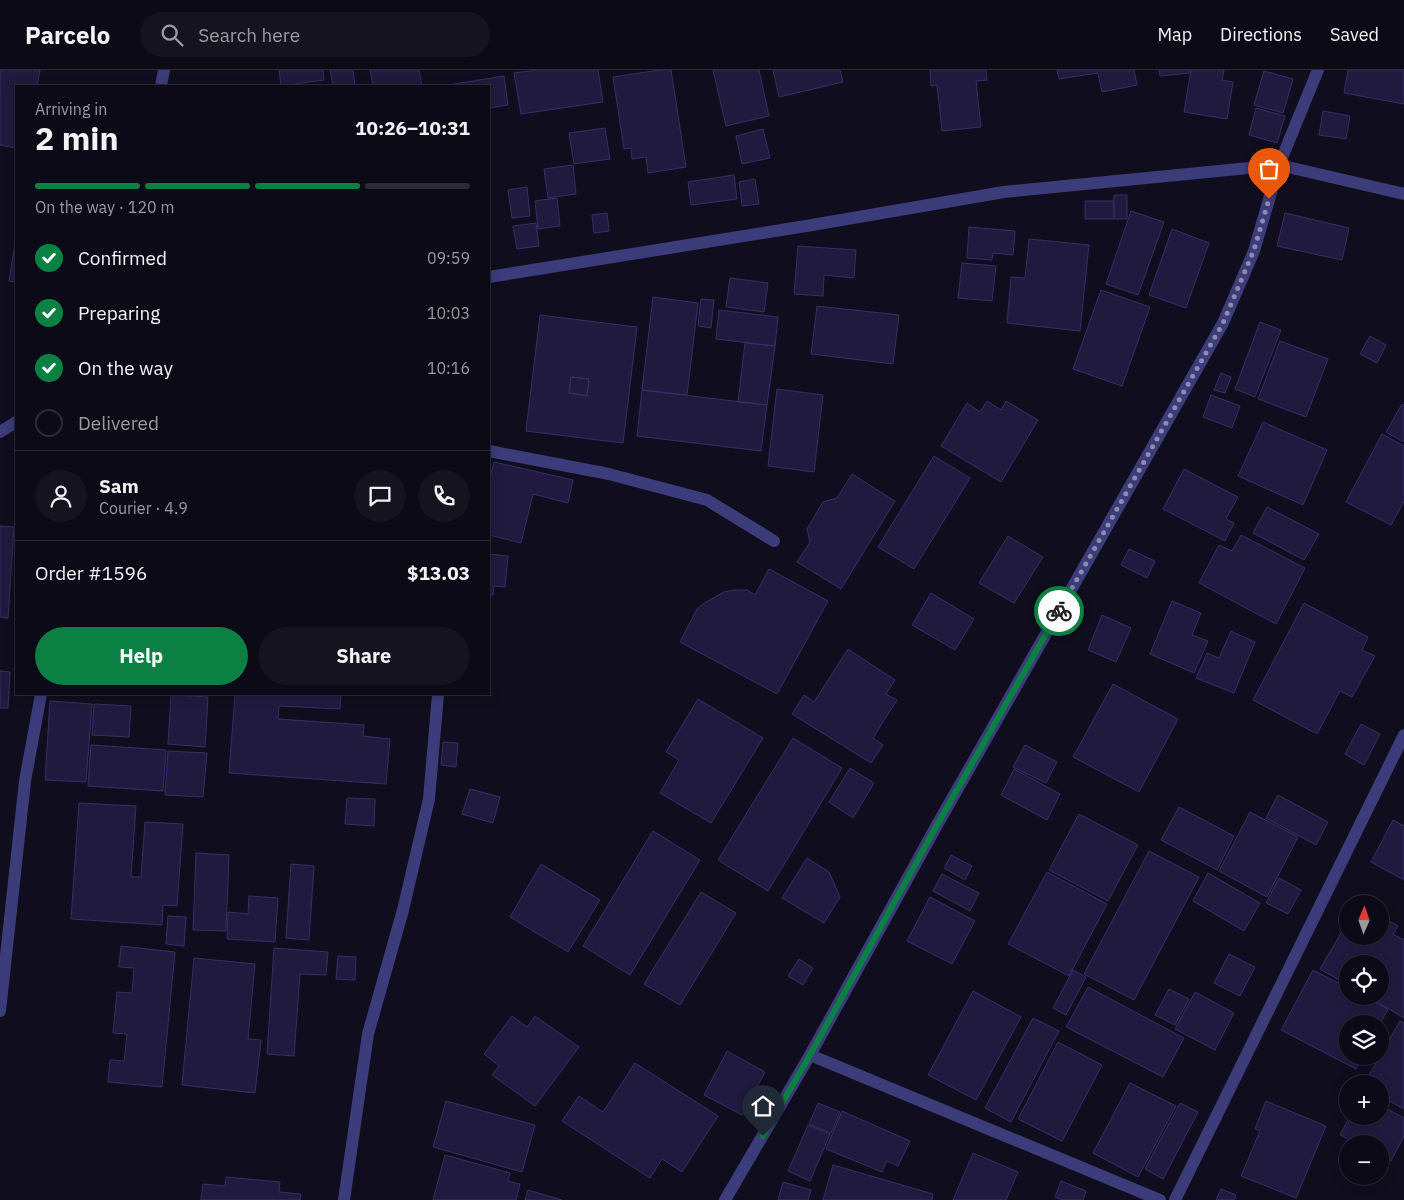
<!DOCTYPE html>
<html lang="en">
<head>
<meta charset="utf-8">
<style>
  :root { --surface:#0c0a16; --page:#15131f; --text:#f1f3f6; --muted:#9a9aa1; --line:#2c2b35; --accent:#0b8043 }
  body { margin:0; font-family:"IBM Plex Sans",sans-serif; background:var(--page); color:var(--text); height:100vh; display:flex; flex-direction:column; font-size:19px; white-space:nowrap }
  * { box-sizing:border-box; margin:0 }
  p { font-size:16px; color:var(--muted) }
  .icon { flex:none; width:28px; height:28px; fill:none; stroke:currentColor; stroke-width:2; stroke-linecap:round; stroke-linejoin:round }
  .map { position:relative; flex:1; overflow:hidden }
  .sheet { position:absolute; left:15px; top:15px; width:475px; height:610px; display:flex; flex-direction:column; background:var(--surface); border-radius:0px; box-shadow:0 2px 12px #0003,0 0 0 1px var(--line) }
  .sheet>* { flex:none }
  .needle { width:32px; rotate:2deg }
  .buttons { position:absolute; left:1339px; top:825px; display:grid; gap:10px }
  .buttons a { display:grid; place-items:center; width:50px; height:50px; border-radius:50%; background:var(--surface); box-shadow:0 2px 12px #0003,0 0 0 1px var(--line); font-size:25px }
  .pin { position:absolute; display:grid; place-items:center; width:42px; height:42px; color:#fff; margin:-51px -21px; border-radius:50% 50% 50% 0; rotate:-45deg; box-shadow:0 0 5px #0007 }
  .pin .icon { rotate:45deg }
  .courier { position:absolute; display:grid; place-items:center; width:50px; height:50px; margin:-25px; border:4px solid #0b8043; border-radius:50%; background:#fff; color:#222; box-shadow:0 1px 6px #0007 }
  .headline em { font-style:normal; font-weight:700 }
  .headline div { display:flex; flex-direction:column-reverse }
  .headline { display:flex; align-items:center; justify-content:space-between; height:85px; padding:0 20px }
  h1 { font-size:32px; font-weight:700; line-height:38px }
  .bar { display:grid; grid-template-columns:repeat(4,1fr); gap:8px 5px; align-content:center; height:60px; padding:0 20px }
  .bar i { height:6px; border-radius:4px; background:var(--line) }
  .bar .active { background:var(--accent) }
  .bar p { grid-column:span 4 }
  .line { display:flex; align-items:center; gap:12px; padding:0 20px; border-top:1px solid var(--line) }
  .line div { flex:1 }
  .round { display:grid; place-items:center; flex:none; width:52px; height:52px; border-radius:26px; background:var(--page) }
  ol { padding:0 20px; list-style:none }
  li { display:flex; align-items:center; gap:15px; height:55px }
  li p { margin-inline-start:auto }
  li .icon { padding:5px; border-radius:50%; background:var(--accent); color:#fff; stroke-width:4 }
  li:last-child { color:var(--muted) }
  li i { width:28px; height:28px; border:2px solid var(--line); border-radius:50% }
  .cta { display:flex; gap:10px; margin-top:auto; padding:10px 20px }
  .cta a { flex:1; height:58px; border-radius:30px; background:var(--accent); color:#fff; font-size:20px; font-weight:700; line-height:58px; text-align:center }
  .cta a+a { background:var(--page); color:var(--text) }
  header { display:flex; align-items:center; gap:30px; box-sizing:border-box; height:70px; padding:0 25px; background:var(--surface); border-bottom:1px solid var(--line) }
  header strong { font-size:24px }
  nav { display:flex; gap:28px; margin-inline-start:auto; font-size:18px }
  .search { width:350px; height:45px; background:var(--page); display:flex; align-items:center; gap:12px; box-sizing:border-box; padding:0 18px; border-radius:28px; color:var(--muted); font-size:19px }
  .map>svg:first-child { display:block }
</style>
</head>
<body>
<header>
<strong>Parcelo</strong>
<div class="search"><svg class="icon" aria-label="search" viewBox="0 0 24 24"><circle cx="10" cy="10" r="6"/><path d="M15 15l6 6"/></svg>Search here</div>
<nav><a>Map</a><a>Directions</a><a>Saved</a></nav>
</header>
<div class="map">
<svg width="1404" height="1130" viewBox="0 0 1404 1130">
  <rect width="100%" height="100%" fill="#100e1e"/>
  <!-- building -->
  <path fill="#201b3e" stroke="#372e68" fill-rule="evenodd" d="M0,0H40L37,16H16V78L0,75Z
    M279,0H323L324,10L281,16Z
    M330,0H353L355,16H333Z
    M370,0H419L422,16H373Z
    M536,0H598L603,32L521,44L514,3Z
    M660,0H671L686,97L648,103L646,87L632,89L631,78L624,79L613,7Z
    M713,0H759L769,46L726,56Z
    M773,0H840L843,12L779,27Z
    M930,0H986L987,10L976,11L981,57L942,61L937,15L931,16Z
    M1057,0H1134L1137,15L1102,22L1098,3L1059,9Z
    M1159,0H1189V3L1160,6Z
    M1191,0H1224L1222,10L1233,12L1227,49L1184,42Z
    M1348,0H1404V34L1344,23Z
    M1264,1L1293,9L1283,43L1254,35Z
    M504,6L508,35L489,38V16H442Z
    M1256,38L1285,46L1277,73L1249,65Z
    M1323,41L1350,46L1346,69L1319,65Z
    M605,58L610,89L574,94L569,63Z
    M763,59L770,88L742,94L736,66Z
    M573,95L576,124L548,128L544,99Z
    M734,105L737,129L691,135L688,112Z
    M755,109L759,134L742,136L739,112Z
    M527,117L530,146L512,148L508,120Z
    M1114,125H1127V149H1114Z
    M557,128L560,156L538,159L535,131Z
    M1085,131H1114V149H1085Z
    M1131,141L1164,152L1138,225L1106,214Z
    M607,143L609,161L594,163L592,145Z
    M1285,143L1349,158L1342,190L1277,176Z
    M536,153L539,176L517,179L513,156Z
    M969,157L1015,161L1013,185L993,183L992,190L967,188Z
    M1172,159L1209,173L1186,238L1149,225Z
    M16,167V212L9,211Z
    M1029,169L1089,175L1080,261L1007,253L1011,207L1025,208Z
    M798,176L856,180L854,208L824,205L823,226L794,224Z
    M962,193L996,196L992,231L958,228Z
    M730,208L768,213L764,242L726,237Z
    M1101,220L1150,237L1122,316L1073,299Z
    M653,227L698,233L687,325L642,320Z
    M701,229L714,230L711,258L698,256Z
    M817,236L899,245L893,294L811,284Z
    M719,240L778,247L775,276L716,269Z
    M540,245L637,257L623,373L526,361ZM571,307L589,309L587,326L569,323Z
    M1260,252L1281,260L1255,327L1235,319Z
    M1370,266L1386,275L1377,293L1360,284Z
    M1280,271L1328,289L1306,347L1258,329Z
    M745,273L775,276L767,335L738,332Z
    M1221,303L1231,307L1225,323L1214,320Z
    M571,307L589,309L587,326L569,323Z
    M777,319L823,325L814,402L768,396Z
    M642,320L767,335L761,381L637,366Z
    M1211,325L1240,336L1232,358L1203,347Z
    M987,331L1001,340L1006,331L1038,350L1001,412L941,376L967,333L980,342Z
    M1402,334L1404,336V372L1386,362Z
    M1263,352L1327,380L1303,435L1238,406Z
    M1382,364L1404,376V431L1391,455L1346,432Z
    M934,386L970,408L914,499L878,477Z
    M494,392L573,410L568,433L533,424L521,473L489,465V412Z
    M1184,399L1238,427L1226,449L1234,453L1225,471L1163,439Z
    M852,404L895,431L841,519L797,492L810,472L807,459L823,432L837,428Z
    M1267,437L1319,464L1304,490L1253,463Z
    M0,456L14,457L8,548L0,547Z
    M1241,465L1305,498L1276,554L1199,513L1219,475L1232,481Z
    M1008,466L1043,487L1014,533L979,513Z
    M1129,479L1155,491L1147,508L1121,495Z
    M489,484L508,486L505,517L494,516L493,525H489Z
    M769,499L828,531L777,624L680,572L697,539L706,532L724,522L734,520H747L755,525Z
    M931,523L974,549L955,580L912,555Z
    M1172,531L1201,543L1192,565L1208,571L1194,603L1150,584Z
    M1304,533L1368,567L1362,580L1375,586L1352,627L1340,621L1317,664L1253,630Z
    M1102,545L1131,558L1116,592L1088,580Z
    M1231,561L1255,572L1234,623L1196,608L1207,583L1219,588Z
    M848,579L895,610L886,624L897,630L873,668L883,675L871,693L792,644L804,625L814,632Z
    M0,601L10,602L8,638H0Z
    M1113,614L1178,649L1139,722L1073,687Z
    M235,624H341L340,639L279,636L278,649L364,655L363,666L390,669L386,714L229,703Z
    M171,625L208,627L205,677L168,674Z
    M698,629L763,668L711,753L660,723L679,690L666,682Z
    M50,631L92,634L86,712L45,710Z
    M94,634L131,636L129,667L92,665Z
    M1361,654L1380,664L1364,695L1345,684Z
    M793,668L842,698L768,821L718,790Z
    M443,672L458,673L456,697L441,695Z
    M91,675L166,680L163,721L88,716Z
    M1025,675L1057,692L1046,713L1013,697Z
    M168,681L207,683L203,727L165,725Z
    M850,698L874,713L853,748L829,732Z
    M1014,699L1060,724L1047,750L1001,725Z
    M470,719L500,727L493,753L462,744Z
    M1278,725L1328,752L1316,775L1266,748Z
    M347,728L375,729L374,756L345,754Z
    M79,733L136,736L131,807H141L145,752L183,754L177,836L163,835L162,855L71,849Z
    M1179,737L1234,766L1217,800L1161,770Z
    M1250,742L1298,767L1267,827L1219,801Z
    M1079,744L1138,775L1108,831L1049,800Z
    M1393,750L1404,756V810L1371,792Z
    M653,761L700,790L630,905L583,876Z
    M1149,781L1199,807L1134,930L1084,904Z
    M196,783L229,785L226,861L193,860Z
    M951,785L972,796L965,810L944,798Z
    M807,788L829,802L840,827L824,853L782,828Z
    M291,794L314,796L309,870L286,868Z
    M541,794L600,830L568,882L510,847Z
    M1047,802L1107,834L1069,906L1008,874Z
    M1208,803L1260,833L1244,861L1193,831Z
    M942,804L979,823L970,841L933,821Z
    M1279,808L1301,820L1288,844L1266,833Z
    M701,822L736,843L680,935L644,914Z
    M249,826L278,828L275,872L227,869L228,842L248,844Z
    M930,827L975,851L952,894L907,871Z
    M168,846L186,847L184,876L166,874Z
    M1380,846L1398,856L1393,864L1404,870V948L1367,926H1380V894H1348V915L1320,899L1348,851V866H1380Z
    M121,876L175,882L162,1017L108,1012L110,990L124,991L127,964L113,963L117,922L132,923L134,898L119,897Z
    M274,878L328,882L326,905L300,904L294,986L267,984Z
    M1229,884L1255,897L1240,926L1214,913Z
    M338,886L356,887L355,910L336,909Z
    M194,888L255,894L248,969L261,970L255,1023L182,1015Z
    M799,889L813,898L803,915L788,906Z
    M1073,900L1086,907L1066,945L1053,938Z
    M1313,900L1348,918V926H1363L1388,939L1380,954H1348V986H1363L1356,999L1281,960Z
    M1088,917L1184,968L1163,1007L1066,957Z
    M1169,919L1189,929L1175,955L1155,945Z
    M973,921L1021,947L976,1030L928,1005Z
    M1195,922L1234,943L1215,980L1175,959Z
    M512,946L527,957L535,946L579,977L535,1036L492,1005L499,996L484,984Z
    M1033,948L1059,961L1011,1052L985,1038Z
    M1400,951L1404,953V1039L1380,1026V1014H1364Z
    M1058,972L1102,995L1062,1071L1018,1049Z
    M727,981L765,1002L742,1045L704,1025Z
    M635,993L718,1046L682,1102L662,1089L650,1108L562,1051L579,1026L603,1042Z
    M1130,1013L1176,1036L1138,1107L1093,1083Z
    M446,1031L535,1055L522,1102L433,1077Z
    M1266,1031L1326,1056L1296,1128L1241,1106L1260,1061L1255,1059Z
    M818,1033L840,1042L831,1063L809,1054Z
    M1180,1033L1198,1042L1163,1109L1145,1099Z
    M1380,1035L1404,1048V1066L1391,1091L1380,1086V1074H1357L1340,1065L1350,1046H1380Z
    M842,1041L910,1071L898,1096L887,1091L882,1102L826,1079Z
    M808,1055L830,1064L810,1111L788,1101Z
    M973,1083L1018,1102L1006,1130H953Z
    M445,1085L510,1103L508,1111L520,1114L516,1130H433Z
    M833,1095L933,1124L932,1130H823Z
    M226,1107L280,1112L279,1122L301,1124L300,1130H201L203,1114L225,1116Z
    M1061,1111L1086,1121L1083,1130H1063L1055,1127Z
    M783,1112L811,1120L808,1130H778Z
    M1221,1119L1236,1125L1234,1130H1216Z
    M528,1120L562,1130H525Z"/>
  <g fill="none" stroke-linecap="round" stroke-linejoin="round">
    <!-- minor -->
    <path stroke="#3c3c7a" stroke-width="12" d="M161,16L164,0
      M489,207L812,155L1004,122L1279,95L1404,124
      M0,362L16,352
      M489,381L609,404L707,430L774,471
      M0,941L25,711L41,624
      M810,985L1160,1130
      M344,1130L368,964L403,840L429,729L438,624
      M725,1130L810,985L937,755L1223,253L1254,181L1279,95L1318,0
      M1175,1130L1404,665"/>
  </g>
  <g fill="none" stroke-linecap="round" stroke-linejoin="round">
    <!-- done -->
    <path stroke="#8d8bae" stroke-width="5" stroke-dasharray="0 9" d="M1059,541L1223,253L1254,180L1269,129"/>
    <!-- route -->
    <path stroke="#0b8043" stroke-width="6" d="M763,1066L810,985L937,755L1059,541"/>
  </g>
</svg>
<div class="buttons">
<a><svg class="needle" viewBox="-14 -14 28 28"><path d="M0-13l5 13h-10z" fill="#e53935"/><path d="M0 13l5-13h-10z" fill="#9a9aa1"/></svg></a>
<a><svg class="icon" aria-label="locate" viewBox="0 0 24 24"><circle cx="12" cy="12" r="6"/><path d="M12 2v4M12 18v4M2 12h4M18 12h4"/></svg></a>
<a><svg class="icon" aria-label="layers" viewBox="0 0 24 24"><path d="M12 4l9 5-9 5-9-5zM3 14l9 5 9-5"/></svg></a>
<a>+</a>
<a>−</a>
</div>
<div class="pin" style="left:1269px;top:129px;background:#ea580c"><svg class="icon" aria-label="bag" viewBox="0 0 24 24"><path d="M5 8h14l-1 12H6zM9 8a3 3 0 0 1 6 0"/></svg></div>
<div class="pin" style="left:763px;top:1066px;background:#1f2937"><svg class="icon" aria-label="home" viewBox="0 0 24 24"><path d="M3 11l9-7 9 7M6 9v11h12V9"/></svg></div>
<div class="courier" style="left:1059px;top:541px"><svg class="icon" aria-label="bike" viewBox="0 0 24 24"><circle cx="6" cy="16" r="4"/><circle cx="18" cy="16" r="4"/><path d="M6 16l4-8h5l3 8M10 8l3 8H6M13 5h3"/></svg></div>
<section class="sheet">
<div class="headline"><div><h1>2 min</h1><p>Arriving in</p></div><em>10:26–10:31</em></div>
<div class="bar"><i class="active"></i><i class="active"></i><i class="active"></i><i></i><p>On the way · 120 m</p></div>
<ol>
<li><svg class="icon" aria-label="check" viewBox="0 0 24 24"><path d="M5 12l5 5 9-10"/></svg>Confirmed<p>09:59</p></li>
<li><svg class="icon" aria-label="check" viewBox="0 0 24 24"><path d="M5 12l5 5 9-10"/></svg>Preparing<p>10:03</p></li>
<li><svg class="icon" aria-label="check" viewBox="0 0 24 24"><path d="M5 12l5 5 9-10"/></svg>On the way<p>10:16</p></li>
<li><i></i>Delivered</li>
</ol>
<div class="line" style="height:90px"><a class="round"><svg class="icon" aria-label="person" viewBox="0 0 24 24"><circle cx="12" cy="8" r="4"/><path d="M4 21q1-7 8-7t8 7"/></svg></a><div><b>Sam</b><p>Courier · 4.9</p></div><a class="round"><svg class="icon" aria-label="chat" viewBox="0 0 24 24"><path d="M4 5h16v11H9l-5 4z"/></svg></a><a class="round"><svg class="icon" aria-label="phone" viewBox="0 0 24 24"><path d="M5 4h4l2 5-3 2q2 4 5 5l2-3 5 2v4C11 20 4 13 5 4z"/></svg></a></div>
<div class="line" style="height:65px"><div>Order #1596</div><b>$13.03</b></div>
<div class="cta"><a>Help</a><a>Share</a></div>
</section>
</div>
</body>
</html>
